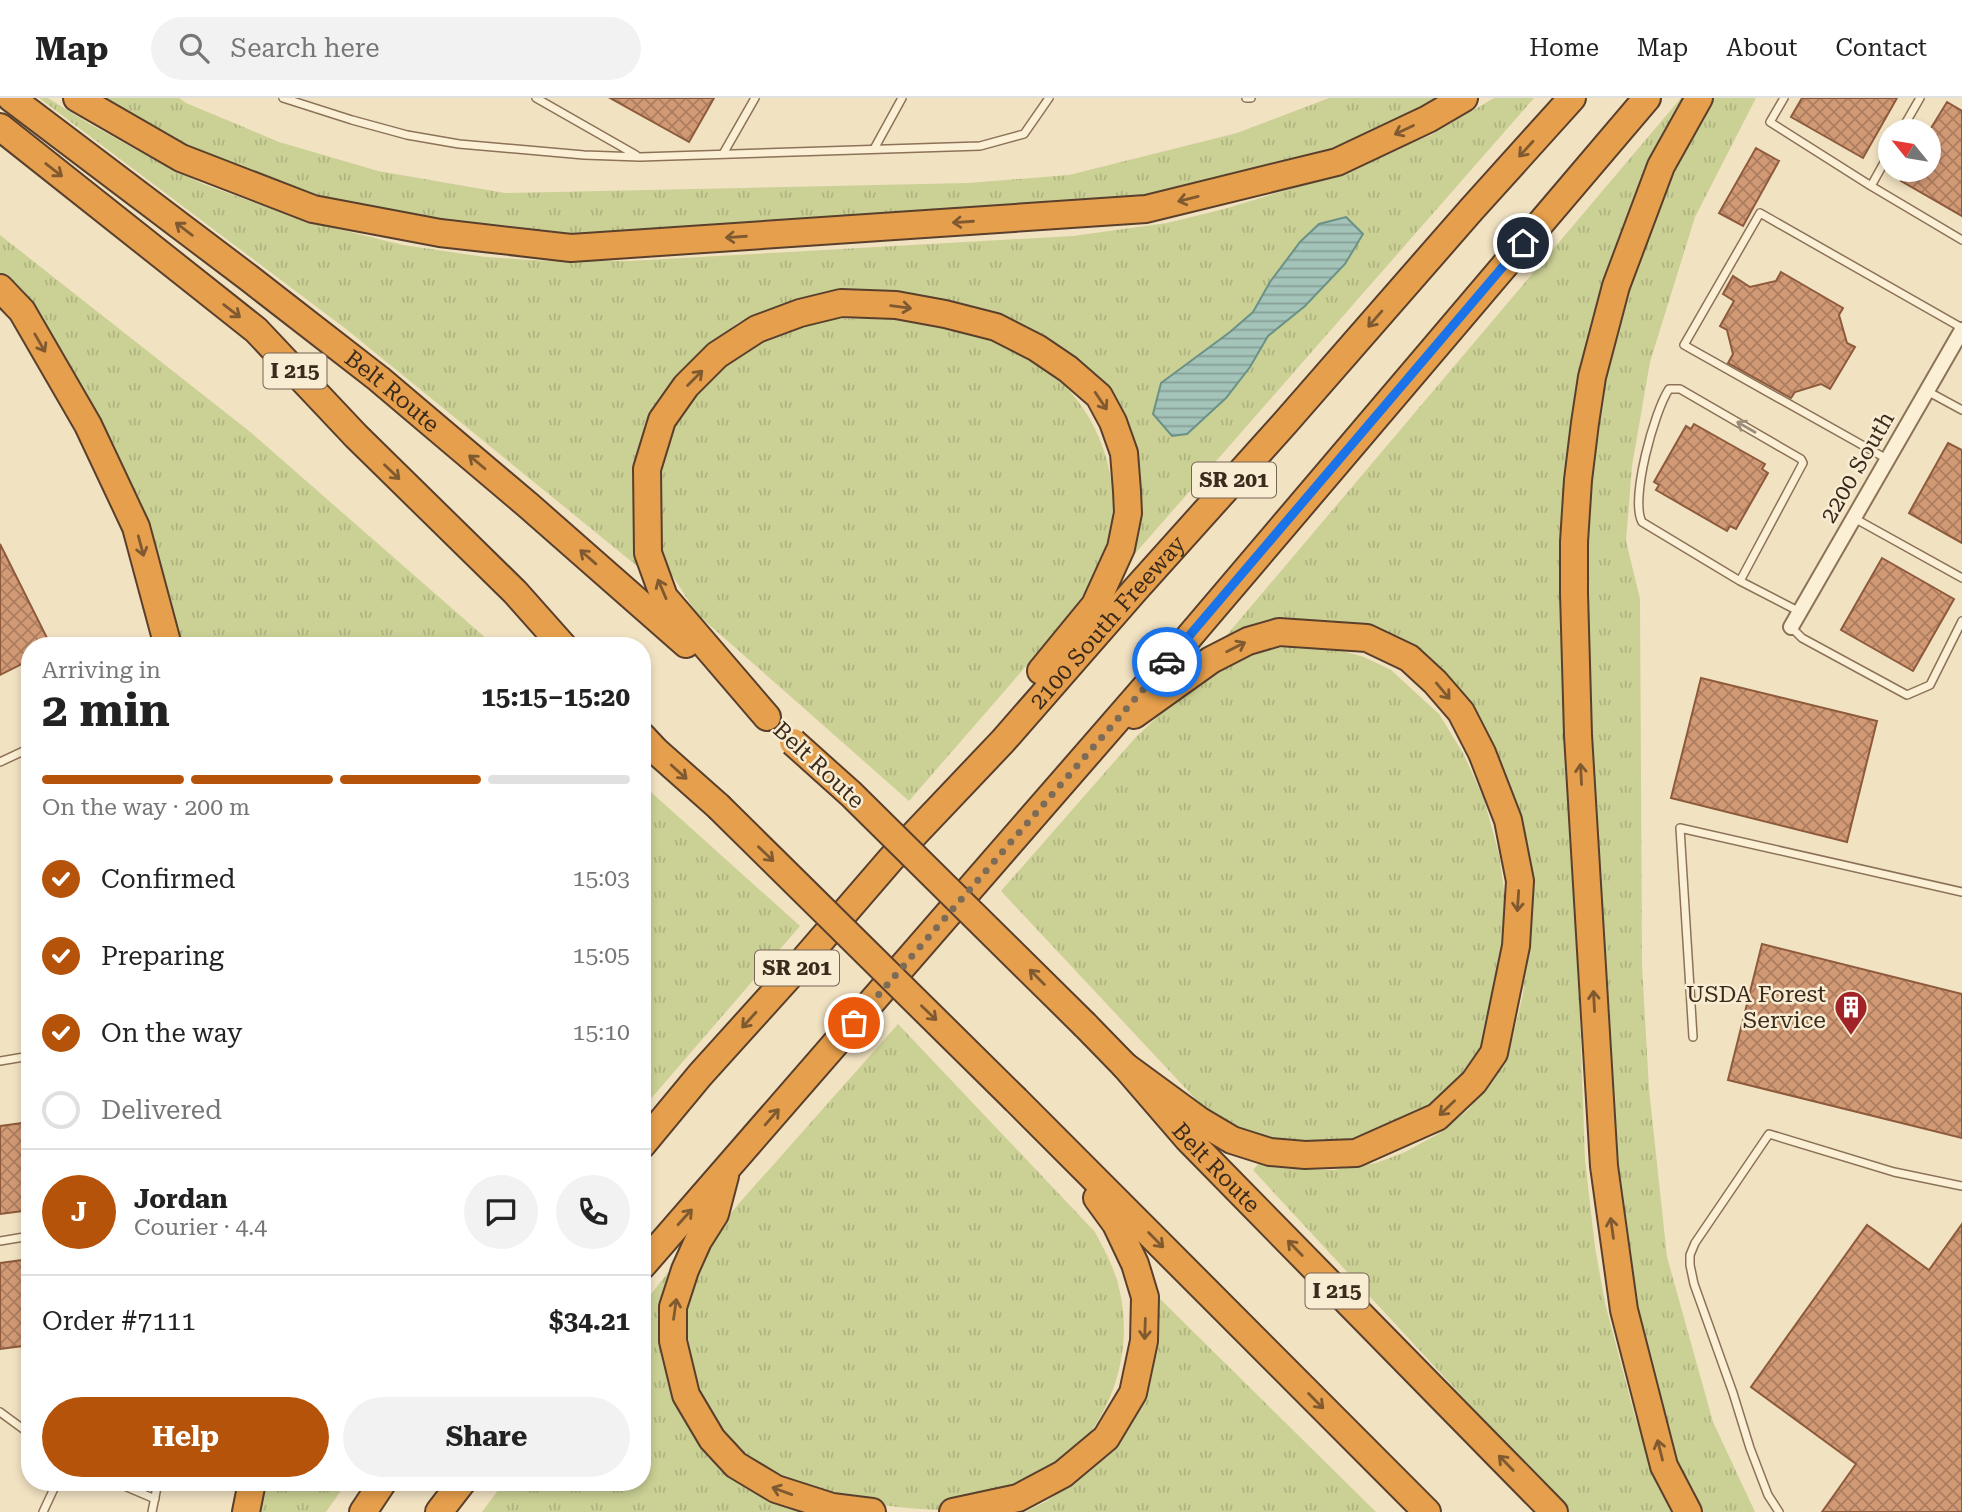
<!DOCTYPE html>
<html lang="en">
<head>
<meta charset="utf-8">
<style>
  :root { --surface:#fff; --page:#f2f2f2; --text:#222; --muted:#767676; --line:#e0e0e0; --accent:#b45309 }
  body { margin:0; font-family:"Roboto Serif",serif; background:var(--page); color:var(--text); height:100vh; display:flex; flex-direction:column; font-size:26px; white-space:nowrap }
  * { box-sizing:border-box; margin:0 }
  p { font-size:23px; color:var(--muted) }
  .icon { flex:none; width:38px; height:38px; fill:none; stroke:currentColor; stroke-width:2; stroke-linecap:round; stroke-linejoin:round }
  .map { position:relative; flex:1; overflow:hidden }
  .sheet { position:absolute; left:21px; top:539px; width:630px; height:854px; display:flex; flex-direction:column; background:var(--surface); border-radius:28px; box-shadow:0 4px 10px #0003 }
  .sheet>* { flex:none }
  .needle { width:46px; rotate:300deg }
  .fabs { position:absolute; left:1878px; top:21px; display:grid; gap:14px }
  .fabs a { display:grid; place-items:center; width:63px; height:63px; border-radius:50%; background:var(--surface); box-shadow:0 4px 10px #0003; font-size:35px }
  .pin { position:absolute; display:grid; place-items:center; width:60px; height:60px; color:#fff; margin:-30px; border:4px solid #fff; border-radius:50%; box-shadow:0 2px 7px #0007 }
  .courier { position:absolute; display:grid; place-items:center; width:70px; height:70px; margin:-35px; border:5px solid #1a73e8; border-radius:50%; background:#fff; color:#222; box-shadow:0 2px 9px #0007 }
  .summary em { font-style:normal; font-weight:700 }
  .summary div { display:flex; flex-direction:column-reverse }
  .summary { display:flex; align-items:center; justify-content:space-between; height:119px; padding:0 21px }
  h1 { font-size:46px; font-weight:700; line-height:52px }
  .bar { display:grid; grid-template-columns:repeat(4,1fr); gap:10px 7px; align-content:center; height:84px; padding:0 21px }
  .bar i { height:9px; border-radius:5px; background:var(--line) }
  .bar .current { background:var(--accent) }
  .bar p { grid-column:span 4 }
  .line { display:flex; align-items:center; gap:18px; padding:0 21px; border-top:2px solid var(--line) }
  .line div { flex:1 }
  .round { display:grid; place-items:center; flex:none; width:74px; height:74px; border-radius:37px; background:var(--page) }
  ol { padding:0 21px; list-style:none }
  li { display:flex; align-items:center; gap:21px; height:77px }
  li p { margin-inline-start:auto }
  li .icon { padding:7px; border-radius:50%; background:var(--accent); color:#fff; stroke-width:4 }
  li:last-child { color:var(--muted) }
  li i { width:38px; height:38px; border:4px solid var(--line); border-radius:50% }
  .button { display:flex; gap:14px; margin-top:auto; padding:14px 21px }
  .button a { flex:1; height:80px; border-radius:42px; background:var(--accent); color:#fff; font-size:28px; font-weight:700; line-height:80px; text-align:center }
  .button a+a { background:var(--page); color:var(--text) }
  header { display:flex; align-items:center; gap:42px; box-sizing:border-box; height:98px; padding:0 35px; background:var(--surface); border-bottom:2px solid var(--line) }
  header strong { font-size:33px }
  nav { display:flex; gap:38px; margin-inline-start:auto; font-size:24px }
  .search { width:490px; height:63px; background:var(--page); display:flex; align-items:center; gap:18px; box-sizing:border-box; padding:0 24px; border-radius:38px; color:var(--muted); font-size:26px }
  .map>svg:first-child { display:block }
</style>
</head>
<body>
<header>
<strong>Map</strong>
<div class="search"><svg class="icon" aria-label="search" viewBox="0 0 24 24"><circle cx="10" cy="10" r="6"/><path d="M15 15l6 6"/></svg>Search here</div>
<nav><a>Home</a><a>Map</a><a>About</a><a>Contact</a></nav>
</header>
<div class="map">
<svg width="1962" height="1414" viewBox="0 0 1962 1414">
  <defs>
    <pattern id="grass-tufts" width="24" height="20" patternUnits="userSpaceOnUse" patternTransform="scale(1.75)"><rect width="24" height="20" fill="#cbd095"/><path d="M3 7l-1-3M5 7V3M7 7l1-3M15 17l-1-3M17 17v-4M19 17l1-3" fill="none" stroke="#afb380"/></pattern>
    <pattern id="water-rules" width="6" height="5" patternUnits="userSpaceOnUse" patternTransform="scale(1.75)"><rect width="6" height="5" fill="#a4c3b9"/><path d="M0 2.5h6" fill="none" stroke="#879f96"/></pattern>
    <pattern id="building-cross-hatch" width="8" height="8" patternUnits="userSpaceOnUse" patternTransform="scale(1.75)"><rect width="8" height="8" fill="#d29975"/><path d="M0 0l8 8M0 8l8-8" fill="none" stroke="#ac7d5f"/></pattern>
  </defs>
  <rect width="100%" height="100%" fill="#f1e2c2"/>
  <!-- grass -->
  <path fill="url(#grass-tufts)" d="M39,0H48L88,25L162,66L203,86L302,122L403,147L485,159L549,163H629L1073,138L1167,125L1224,111L1290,91L1357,67L1431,37L1494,0H1534L1125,467L1127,355L1070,261L839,199L792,204L739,224L700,255L675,282L645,459L637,468L346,231Z
    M85,0H179L186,5L279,44L378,73L505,95L969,85L1069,77L1237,35L1329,0H1439L1347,48L1145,106L507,141L289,97Z
    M1681,0H1684L1586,262L1577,836L1585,1062L1595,1149L1605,1205L1635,1319L1673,1414H1569L1253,1072L1261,1063L1302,1072H1334L1376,1065L1405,1054L1440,1035L1469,1011L1498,971L1513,938L1523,896L1528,835L1524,777L1461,609L1354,530L1319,523L1282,524L1247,531L1226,538Z
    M1712,0H1756L1695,119L1650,264L1632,368L1626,443L1640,501L1642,867L1649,991L1667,1159L1713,1324L1755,1414H1696L1671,1360L1608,1087L1583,474C1586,413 1589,353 1601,293C1621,190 1661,91 1712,0Z
    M0,137L249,333L495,548H170L158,493L0,179Z
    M881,220C925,225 985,233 1024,255C1100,299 1135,393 1098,475C1094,484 1086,493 1080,501C1063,524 1046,546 1027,567C988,612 948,658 909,703L697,516L672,477L661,447L658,371L670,332L704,278L762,237L826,221Z
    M1294,547L1330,549L1364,559L1391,572L1439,616L1463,655L1484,701L1499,756L1506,806V851L1492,935L1448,1002L1335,1053L1264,1044L1228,1027L1204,1010L1001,793L1136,639L1184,594L1217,569L1248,556Z
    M642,686L800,828L642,1011Z
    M898,926L1095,1134C1100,1144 1106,1154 1110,1164C1135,1219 1125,1287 1090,1335C1080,1349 1067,1366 1052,1375C1038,1383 1020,1388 1005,1393C990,1399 973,1409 958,1411C930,1414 885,1408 857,1403C834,1398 808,1394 787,1383C739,1361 706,1324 694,1272C687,1242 682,1206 693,1177C712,1130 750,1094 783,1056C821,1013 860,969 898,926Z
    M669,1173L661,1217V1244L666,1274L675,1304L818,1414H482L504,1384H642V1208Z
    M1154,1195L1376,1414H1025L1047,1403L1074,1383L1118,1332Z
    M256,1384H347L326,1414H252Z"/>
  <!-- water -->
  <path fill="url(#water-rules)" stroke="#6a9287" stroke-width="2" d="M1346,119L1363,136L1345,166L1305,208L1268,238L1250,269L1226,300L1187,336L1172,338L1153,316L1161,285L1230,234L1253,214L1270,184L1300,144L1319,126Z"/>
  <!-- building -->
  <path fill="url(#building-cross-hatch)" stroke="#8d5a3c" stroke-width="2" d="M610,0H714L689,44Z
    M1802,0H1897L1863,60L1791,19Z
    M1947,4L1962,13V118L1901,83L1908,72H1928V35Z
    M1756,50L1779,63L1743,128L1719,115Z
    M1781,174L1843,210L1839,217L1847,245L1855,249L1830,291L1821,286L1795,294L1791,300L1728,265L1733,256L1727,232L1720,228L1734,203L1723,196L1733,178L1750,189L1776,183Z
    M1694,326L1765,366L1762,371L1768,375L1736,431L1730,428L1727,433L1656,392L1659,387L1654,384L1686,328L1691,331Z
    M1948,345L1962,352V445L1909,415Z
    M0,446L51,548H30V562L0,577Z
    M1882,460L1954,501L1913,573L1841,532Z
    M1701,580L1877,623L1847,744L1671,700Z
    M1762,846L1962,896V1040L1728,982Z
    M30,1024V1112L0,1116V1028Z
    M1962,1126V1414H1822L1856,1366L1751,1289L1867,1127L1929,1172Z
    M30,1161V1247L0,1251V1165Z"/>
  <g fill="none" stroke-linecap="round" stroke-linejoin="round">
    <defs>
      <path id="service" d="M283,0L352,22L407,37L459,46L584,57L640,59L980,48L1024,36L1049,0
        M536,0L636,57
        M1246,0H1251
        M1784,0L1770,24L1871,88L1962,142
        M1901,33L1920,0
        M874,51L902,0
        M723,56L755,0
        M1871,88L1890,54
        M1927,293L1962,312
        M1887,361L1684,247L1760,115L1962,230
        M1854,420L1962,480
        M1740,483L1803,365L1801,361L1680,291H1669C1654,314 1630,401 1642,424L1740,483L1800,514
        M1791,529L1802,540L1907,597L1930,587L1962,523
        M0,664L30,650
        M1693,939L1680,730L1962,794
        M0,963L30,958
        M0,1143L30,1138
        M0,1314L30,1336
        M115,1384L155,1401
        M43,1414L57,1384
        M152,1414L158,1384
        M1779,1414L1768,1397L1750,1350L1733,1295L1694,1186L1690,1167V1157L1695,1145L1769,1036L1894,1074L1962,1088"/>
      <path id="minor" d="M1791,529L1962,232"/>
      <g id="motorway">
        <path id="s1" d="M11,0L249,180L379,281L529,408L686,546"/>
        <path d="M77,0L181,60L313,111L440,135L571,150L1146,111L1337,64L1428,21L1464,0"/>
        <path d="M0,29L256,232L356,338L515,494L563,548"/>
        <path d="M0,190L22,213L88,327L136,429L168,548"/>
        <path d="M767,619L664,499L648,455L647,371L662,322L686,288L717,257L757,231L800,215L841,205L896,207L945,216L996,229L1037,250L1068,271L1099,298L1113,324L1124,355L1127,393L1128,415L1121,450L1095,507L1041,573"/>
        <path d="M642,638L656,653L718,708"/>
        <path id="s2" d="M1085,927L1125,968L1188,1041L1554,1414"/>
        <path d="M1125,968L1200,1023L1232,1042L1270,1054L1305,1057L1356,1055L1437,1019L1474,984L1494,955L1516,848L1520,783L1508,722L1482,655L1461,614L1435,584L1409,560L1367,540L1279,534L1248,543L1211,562L1134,617"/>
        <path d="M1016,1002L1427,1414"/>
        <path id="s3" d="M642,1047L700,977L803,863L891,761L1003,643L1135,492L1285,325L1471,112L1572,0"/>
        <path d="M725,1078L715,1116L698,1143L685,1172L673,1209V1243L686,1297L712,1341L736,1367L776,1391L832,1409L872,1414"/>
        <path d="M642,1168L1189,539L1647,0"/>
        <path d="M246,1414L252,1384"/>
        <path d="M363,1414L383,1384"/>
        <path d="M439,1414L462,1384"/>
        <path d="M953,1414L1018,1400L1063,1376L1106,1340L1133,1295L1144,1243L1145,1199L1135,1166L1116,1126L1097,1100"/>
        <path d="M1688,1414L1664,1368L1624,1212L1604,1068L1578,637L1574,495V444L1578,382L1585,325L1592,279L1616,188L1661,68L1699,0"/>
      </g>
    </defs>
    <!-- service casing -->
    <use href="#service" stroke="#8c7257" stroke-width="10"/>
    <!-- minor casing -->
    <use href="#minor" stroke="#8c7257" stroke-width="18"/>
    <!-- motorway casing -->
    <use href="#motorway" stroke="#5a402c" stroke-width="30"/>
    <!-- service -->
    <use href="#service" stroke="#fbefd6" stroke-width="7"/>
    <!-- minor -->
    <use href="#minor" stroke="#fbefd6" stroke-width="14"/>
    <!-- motorway -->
    <use href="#motorway" stroke="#e69f4c" stroke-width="26"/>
    <defs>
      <path id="motorway-bridge" d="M793,644L851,696L1085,927
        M718,708L1016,1002"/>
    </defs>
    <!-- motorway-bridge casing -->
    <use href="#motorway-bridge" stroke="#5a402c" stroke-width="30" stroke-linecap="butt"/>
    <!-- motorway-bridge -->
    <use href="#motorway-bridge" stroke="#e69f4c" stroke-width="26"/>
  </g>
  <!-- one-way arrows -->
  <defs><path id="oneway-shaft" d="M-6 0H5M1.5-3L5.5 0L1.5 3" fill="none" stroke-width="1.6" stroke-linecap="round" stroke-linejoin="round" transform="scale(1.75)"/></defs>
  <g stroke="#7f5930">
    <use href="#oneway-shaft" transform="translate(1404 32) rotate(155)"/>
    <use href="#oneway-shaft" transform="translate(1526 51) rotate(132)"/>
    <use href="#oneway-shaft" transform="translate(54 72) rotate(38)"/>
    <use href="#oneway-shaft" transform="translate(1188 101) rotate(166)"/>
    <use href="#oneway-shaft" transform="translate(963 124) rotate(176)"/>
    <use href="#oneway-shaft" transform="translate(184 131) rotate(-143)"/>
    <use href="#oneway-shaft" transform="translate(736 139) rotate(176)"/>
    <use href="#oneway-shaft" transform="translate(901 209) rotate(7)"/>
    <use href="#oneway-shaft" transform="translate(232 213) rotate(38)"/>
    <use href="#oneway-shaft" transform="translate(1375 221) rotate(131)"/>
    <use href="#oneway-shaft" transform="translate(40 245) rotate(60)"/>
    <use href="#oneway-shaft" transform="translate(695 280) rotate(-45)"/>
    <use href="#oneway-shaft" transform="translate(1101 303) rotate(56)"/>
    <use href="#oneway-shaft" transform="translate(477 364) rotate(-140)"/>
    <use href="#oneway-shaft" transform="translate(392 374) rotate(44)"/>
    <use href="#oneway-shaft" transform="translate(141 448) rotate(75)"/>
    <use href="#oneway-shaft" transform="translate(588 459) rotate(-139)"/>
    <use href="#oneway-shaft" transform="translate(662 491) rotate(-113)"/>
    <use href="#oneway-shaft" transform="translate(1236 549) rotate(-27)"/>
    <use href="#oneway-shaft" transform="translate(1443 593) rotate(50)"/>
    <use href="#oneway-shaft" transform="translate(679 674) rotate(42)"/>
    <use href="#oneway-shaft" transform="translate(1581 676) rotate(-93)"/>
    <use href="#oneway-shaft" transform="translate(766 756) rotate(44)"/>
    <use href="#oneway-shaft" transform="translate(1518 803) rotate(94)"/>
    <use href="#oneway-shaft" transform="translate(1037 879) rotate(-135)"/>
    <use href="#oneway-shaft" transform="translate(1594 903) rotate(-93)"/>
    <use href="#oneway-shaft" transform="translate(929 915) rotate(44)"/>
    <use href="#oneway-shaft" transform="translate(749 922) rotate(132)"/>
    <use href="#oneway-shaft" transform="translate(1447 1010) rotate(136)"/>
    <use href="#oneway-shaft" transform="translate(772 1019) rotate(-49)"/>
    <use href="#oneway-shaft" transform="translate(685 1119) rotate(-48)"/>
    <use href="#oneway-shaft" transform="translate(1612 1130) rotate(-98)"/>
    <use href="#oneway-shaft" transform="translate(1156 1142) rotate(45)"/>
    <use href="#oneway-shaft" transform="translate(1295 1150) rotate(-134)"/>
    <use href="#oneway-shaft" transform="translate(675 1211) rotate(-82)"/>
    <use href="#oneway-shaft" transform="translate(1145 1231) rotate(92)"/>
    <use href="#oneway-shaft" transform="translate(1316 1303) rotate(45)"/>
    <use href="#oneway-shaft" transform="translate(1660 1352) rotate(-104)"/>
    <use href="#oneway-shaft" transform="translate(1506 1365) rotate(-134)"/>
    <use href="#oneway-shaft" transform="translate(782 1393) rotate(-160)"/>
  </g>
  <use stroke="#9b8d7a" href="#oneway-shaft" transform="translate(1746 329) rotate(-150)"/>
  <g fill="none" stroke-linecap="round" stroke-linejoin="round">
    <!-- done -->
    <path stroke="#7b6b57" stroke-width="7" stroke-dasharray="0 12.6" d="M854,925L1167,564"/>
    <!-- route -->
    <path stroke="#1a73e8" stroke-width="9" d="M1167,564L1523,145"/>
  </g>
  <!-- icons -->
  <defs>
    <symbol id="building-pin" viewBox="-11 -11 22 30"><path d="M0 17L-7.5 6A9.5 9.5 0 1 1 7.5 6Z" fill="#a02327" stroke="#f8ecd2"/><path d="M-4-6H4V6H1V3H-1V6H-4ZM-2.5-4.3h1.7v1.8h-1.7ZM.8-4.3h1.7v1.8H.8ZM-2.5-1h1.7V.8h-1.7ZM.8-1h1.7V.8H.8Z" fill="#fff"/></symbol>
  </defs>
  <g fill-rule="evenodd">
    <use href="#building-pin" x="1832" y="890" width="38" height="52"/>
  </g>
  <g text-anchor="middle" stroke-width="5" stroke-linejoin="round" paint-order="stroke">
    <!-- shield labels -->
    <g fill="#f8ecd2" stroke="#746553" stroke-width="2">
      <rect x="263.5" y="255.5" width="63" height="35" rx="5"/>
      <rect x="1192" y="364.5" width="84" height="35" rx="5"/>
      <rect x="755" y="852.5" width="84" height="35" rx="5"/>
      <rect x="1305.5" y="1175.5" width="63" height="35" rx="5"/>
    </g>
    <g font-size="21" font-weight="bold" fill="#3b2b1d">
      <text x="295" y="280">I 215</text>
      <text x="1234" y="389">SR 201</text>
      <text x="797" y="877">SR 201</text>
      <text x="1337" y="1200">I 215</text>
    </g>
    <!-- street labels -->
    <g font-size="23" fill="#3b2b1d" stroke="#f8ecd2">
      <text dy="8" stroke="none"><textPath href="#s1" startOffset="481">Belt Route</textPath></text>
      <text transform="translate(1857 369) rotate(-60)" y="8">2200 South</text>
      <text dy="8" stroke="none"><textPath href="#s3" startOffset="700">2100 South Freeway</textPath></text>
      <text transform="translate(819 667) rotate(43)" y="8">Belt Route</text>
      <text dy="8" stroke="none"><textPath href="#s2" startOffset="194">Belt Route</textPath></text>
    </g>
    <!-- poi labels -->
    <g font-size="23" fill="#3b2b1d" stroke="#f8ecd2" text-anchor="end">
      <text x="1826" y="904">USDA Forest<tspan x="1826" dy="26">Service</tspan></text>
    </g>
  </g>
</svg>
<div class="fabs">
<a><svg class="needle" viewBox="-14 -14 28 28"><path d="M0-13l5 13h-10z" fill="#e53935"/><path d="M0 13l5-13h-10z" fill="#767676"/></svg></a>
</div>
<div class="pin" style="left:854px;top:925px;background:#ea580c"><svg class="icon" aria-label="bag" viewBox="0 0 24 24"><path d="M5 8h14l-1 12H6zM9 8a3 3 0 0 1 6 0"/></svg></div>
<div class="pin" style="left:1523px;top:145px;background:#1f2937"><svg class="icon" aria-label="home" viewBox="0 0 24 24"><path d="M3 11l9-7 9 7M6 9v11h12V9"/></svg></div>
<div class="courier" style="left:1167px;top:564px"><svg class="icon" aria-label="car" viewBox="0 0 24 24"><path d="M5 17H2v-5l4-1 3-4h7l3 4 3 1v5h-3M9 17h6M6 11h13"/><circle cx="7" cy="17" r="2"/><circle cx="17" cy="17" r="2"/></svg></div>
<section class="sheet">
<div class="summary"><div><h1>2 min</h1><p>Arriving in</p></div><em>15:15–15:20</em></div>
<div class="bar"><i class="current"></i><i class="current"></i><i class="current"></i><i></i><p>On the way · 200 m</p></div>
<ol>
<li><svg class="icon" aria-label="check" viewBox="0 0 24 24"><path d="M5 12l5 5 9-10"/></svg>Confirmed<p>15:03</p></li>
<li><svg class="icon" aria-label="check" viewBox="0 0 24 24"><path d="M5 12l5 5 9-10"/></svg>Preparing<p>15:05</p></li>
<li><svg class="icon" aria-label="check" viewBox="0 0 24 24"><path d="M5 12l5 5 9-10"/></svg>On the way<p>15:10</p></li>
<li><i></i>Delivered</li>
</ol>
<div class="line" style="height:126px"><b class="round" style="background:var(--accent);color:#fff">J</b><div><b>Jordan</b><p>Courier · 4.4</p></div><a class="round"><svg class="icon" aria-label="chat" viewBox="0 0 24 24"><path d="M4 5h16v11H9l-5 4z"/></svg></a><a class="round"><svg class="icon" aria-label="phone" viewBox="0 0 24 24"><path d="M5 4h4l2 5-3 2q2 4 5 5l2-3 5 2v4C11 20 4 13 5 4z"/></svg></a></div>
<div class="line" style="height:91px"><div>Order #7111</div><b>$34.21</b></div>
<div class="button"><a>Help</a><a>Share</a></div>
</section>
</div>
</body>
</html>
